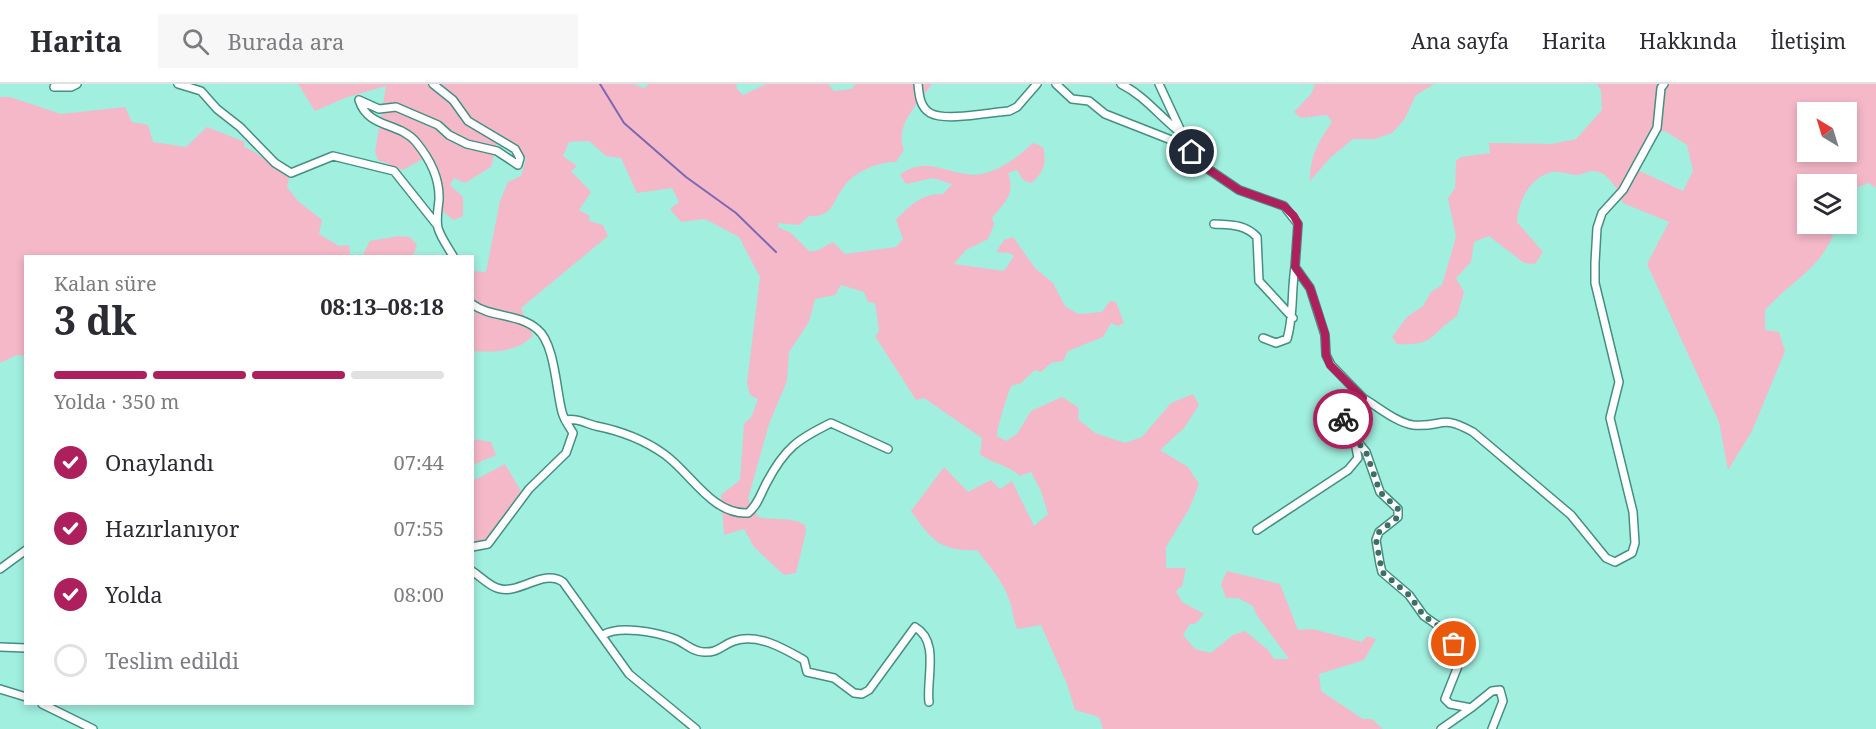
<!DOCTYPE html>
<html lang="tr">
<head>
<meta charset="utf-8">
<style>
  :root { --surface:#fff; --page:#f7f7f7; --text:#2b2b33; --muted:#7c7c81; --line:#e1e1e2; --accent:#ad205d }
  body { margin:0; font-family:"Noto Serif",serif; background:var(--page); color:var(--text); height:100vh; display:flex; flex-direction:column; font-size:22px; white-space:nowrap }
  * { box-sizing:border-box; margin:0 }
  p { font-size:20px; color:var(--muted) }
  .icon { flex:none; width:33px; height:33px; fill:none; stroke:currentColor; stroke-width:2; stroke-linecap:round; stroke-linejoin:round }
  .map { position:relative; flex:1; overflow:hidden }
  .side { position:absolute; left:24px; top:171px; width:450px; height:450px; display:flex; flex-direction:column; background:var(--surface); border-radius:0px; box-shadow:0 3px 9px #0003 }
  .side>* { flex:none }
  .needle { width:39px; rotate:322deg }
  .fabs { position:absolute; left:1797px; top:18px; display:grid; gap:12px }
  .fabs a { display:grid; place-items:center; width:60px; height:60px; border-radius:0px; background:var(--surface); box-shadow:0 3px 9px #0003; font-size:30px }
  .pin { position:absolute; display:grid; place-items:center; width:51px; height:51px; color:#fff; margin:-26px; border:3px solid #fff; border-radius:50%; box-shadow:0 2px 6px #0007 }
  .courier { position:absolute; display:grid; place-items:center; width:60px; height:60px; margin:-30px; border:4px solid #ad205d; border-radius:50%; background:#fff; color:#222; box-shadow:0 2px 8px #0007 }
  .summary em { font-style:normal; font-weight:700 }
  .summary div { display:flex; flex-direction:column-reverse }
  .summary { display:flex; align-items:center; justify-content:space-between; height:102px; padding:0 30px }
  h1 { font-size:39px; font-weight:700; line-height:45px }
  .bar { display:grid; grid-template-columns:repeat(4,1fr); gap:9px 6px; align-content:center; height:72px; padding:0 30px }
  .bar i { height:8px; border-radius:4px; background:var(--line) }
  .bar .selected { background:var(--accent) }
  .bar p { grid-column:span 4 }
  ol { padding:0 30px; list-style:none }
  li { display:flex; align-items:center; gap:18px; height:66px }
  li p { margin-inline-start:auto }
  li .icon { padding:6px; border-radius:50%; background:var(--accent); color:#fff; stroke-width:4 }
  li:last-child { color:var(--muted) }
  li i { width:33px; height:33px; border:3px solid var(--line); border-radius:50% }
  header { display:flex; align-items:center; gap:36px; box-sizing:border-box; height:84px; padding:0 30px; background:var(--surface); border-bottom:2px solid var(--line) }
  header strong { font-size:28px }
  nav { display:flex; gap:33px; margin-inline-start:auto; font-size:21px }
  .search { width:420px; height:54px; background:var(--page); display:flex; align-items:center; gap:15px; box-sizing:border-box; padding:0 21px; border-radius:0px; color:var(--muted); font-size:22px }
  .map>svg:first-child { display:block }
</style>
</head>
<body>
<header>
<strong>Harita</strong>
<div class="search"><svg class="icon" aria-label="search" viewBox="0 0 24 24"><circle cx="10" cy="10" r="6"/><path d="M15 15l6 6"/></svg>Burada ara</div>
<nav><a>Ana sayfa</a><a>Harita</a><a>Hakkında</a><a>İletişim</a></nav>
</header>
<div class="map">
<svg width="1876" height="645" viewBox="0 0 1876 645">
  <rect width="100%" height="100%" fill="#a1efdf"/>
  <!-- green -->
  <path fill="#f5b8c8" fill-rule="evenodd" d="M298,0H633L644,4L649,0H736L737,5L743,11L766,0H828L834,7L851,5L856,0H932C918,20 894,41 904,66L896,78C879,78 857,86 845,101C833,116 833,134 809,132L799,141L778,139V143L791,149L809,167H816L833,158L845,170L896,163L903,155L896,136C909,122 922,109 943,110L952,100L933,94L906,100L900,91C928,68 957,98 986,89C1004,84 1020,71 1033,59L1043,63C1047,79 1044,89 1031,99L1023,96L1017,86L1008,89C1016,111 1005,117 992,134L994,141L988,155L966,166L954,180L1004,187L1014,172L1009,169L996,168L1004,156L1013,153L1035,184L1053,199L1065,222L1078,230L1102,228L1110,217L1116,218L1124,239L1118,242L1111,239L1103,253L1068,267L1063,277L1051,279L1041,288L1035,286L1021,299L1011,302C1008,309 996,347 997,352L1006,357L1017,350L1031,327L1062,313L1079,324L1078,335L1095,349L1125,359L1142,353L1171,319L1193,310L1199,321L1184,344L1160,366L1188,383L1199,400L1189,425L1166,463V484H1186L1182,502L1176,507L1182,518L1204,530L1195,540H1190L1183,551L1195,565L1211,569L1233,551L1245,547L1268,566L1274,575H1289L1256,530L1253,522L1238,514H1226L1221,500L1227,487L1280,500L1298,546L1312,545L1362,558L1367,552L1376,555L1364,576L1319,590L1321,607L1363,635H1372L1383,645H1103L1099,633L1075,626L1067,600L1041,541L1017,545C1013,535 1013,527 1010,518C1004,498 989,482 977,466C940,468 931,455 911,427L944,383L968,408L991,396L1000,405L1012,397L1034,442L1048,430L1041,407L1031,388L1020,392C1007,380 990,379 980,370L982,354L924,314L916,316L875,252L879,247L875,219L868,218L864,208L841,201L835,211L815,215L809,238L789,268L787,297L769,340L748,415L758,433C774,437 790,432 805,441L806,447L796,489L784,491L754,463L744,445L724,451L721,411L740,396L744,340L752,332L758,315L750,311L747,299L760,193L739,153L705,135L681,138L670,125L679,118L672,104L637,109L621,74L606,72L589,57L569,58L563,72L577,82L571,87L591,108L579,126L590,132L589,137L603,141L608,152L521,224L533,252C516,268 495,269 473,267V187L486,188L500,117L508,98L521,92L526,74L512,59L497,60L491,83L465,99L454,94L450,101L463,113V132L454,136L443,128L440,89L428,72L403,86L378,76L375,68L386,2L345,14L315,27Z
    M1315,0H1434L1416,11L1404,36L1392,49L1375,55H1353L1331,73L1310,97C1309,74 1319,56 1332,38L1327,31L1301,34L1294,28L1311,10Z
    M1597,0H1876V104L1869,99L1847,107L1846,100H1808V140H1836C1828,180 1792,196 1765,226V246L1779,248L1785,267L1752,347L1728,386L1719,338L1647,180L1669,138L1623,119C1619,107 1608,87 1593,87C1587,87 1582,91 1575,91C1568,90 1558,87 1552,88C1529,94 1518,118 1517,138L1543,168L1535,180L1524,179L1489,152L1474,158L1471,178L1456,194L1464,208L1457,232C1429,251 1435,262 1397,260L1392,253L1407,233L1423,222L1431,208L1442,201L1456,153L1448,114L1455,104L1456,77L1461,73L1490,69L1489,59L1552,60L1576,55L1602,26L1601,7ZM1808,28H1846V68H1808ZM1665,47L1687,61L1693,87L1683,107L1631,83L1648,50Z
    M0,13H10L61,30L125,23L132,38L148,41L153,58L186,63L207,43L245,58L244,63C263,70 272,84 289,94L287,103L298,117L322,136L319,150L339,162L349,161L350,172H26L25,272L17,271L0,279Z
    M398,152L410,153L417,161L413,172H362L370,157Z
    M473,355L491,358L496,371L473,381Z
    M505,380L521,407L487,455L473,459V394L477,395Z"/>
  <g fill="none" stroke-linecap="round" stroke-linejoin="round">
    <!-- stream -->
    <path stroke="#7c67b2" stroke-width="2" d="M600,0L624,39L686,93L736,129L776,168"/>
    <defs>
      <path id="street" d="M178,0L201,7L217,25L240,43L275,79L291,89L333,72L394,87L437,141
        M433,0L453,16L468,37L515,65L520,74L518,81L497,67L467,60L449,51L438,41L396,23L379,25L359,16C368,45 400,38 416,58C430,75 440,94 439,116C438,125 436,135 438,144C441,154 448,163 453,172
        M918,0C919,11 920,23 930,29C946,38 991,28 1009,27L1017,23L1037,0
        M1056,0L1072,15L1089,17L1105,30L1184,61L1208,85L1239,106L1284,122L1298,140L1295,183L1310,204L1325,251L1326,271L1331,281L1363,314L1358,324L1342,336L1343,340L1366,368L1380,408L1398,425V433L1379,448L1376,456L1380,480L1382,488L1409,511L1424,532L1444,546L1454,560L1458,582L1445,615L1450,620L1471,624L1492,607L1500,606L1503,617L1492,645
        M1121,0C1145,12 1160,33 1181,49
        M1159,0L1180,45L1184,61
        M54,3H71L77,0
        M1214,140C1231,141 1245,140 1257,153L1259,197L1293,234
        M472,220C491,234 518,229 537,245C555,259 556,306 562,328C564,336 569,342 573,349L566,369L529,405L488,460L472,463
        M1263,254L1276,259L1287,255C1294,232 1291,208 1295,183
        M1363,314C1377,322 1397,339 1413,341C1444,344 1439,329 1473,348L1571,431L1606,474L1615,478L1632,469L1635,459L1633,428L1610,334L1619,298L1595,199V179L1597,144L1602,129L1623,106L1657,44L1661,4L1664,0
        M565,336C577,334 585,339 596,342C621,347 643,355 664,370C691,389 712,431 748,429C758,421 761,409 767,398C785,364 798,355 831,339L888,365
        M1257,446L1348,386L1358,374L1355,358
        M0,485L26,466
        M472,487C480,492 488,501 497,504C518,512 543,484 563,498L629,590L696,645
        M603,551C619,541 656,548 675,555C685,559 693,568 704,568C718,569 722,561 734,557C758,549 783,564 804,576L807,588L834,594L854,609L862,610L869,606L915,543C940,557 926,595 929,618
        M0,563L26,564
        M0,605L26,613
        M42,620L93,645
        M1441,645L1471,624"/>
    </defs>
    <!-- street casing -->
    <use href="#street" stroke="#439083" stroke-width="10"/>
    <!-- street -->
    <use href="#street" stroke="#fff" stroke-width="7"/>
  </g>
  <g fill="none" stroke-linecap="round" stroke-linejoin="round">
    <!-- done -->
    <path stroke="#3e6e65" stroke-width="6" stroke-dasharray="0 10.8" d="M1343,335V340L1366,368L1380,408L1398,425V433L1379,448L1376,456L1382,488L1409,511L1424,532L1444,546L1454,560"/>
    <!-- route -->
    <path stroke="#ad205d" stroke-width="8" d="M1192,68L1208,85L1239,106L1284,122L1294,132L1298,140L1295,183L1310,204L1318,228L1325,250L1326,271L1330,281L1363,314L1358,324L1343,335"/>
  </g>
</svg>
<div class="fabs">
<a><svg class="needle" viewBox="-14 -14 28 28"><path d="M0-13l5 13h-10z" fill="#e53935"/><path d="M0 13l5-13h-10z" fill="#7c7c81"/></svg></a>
<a><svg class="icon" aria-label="layers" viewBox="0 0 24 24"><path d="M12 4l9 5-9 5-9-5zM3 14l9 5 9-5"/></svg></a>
</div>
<div class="pin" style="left:1454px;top:560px;background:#ea580c"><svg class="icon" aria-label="bag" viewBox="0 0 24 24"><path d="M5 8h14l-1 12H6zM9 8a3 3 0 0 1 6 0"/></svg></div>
<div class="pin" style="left:1192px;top:68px;background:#1f2937"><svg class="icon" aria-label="home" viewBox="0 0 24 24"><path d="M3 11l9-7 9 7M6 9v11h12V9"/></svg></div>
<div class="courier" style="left:1343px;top:335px"><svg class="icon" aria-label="bike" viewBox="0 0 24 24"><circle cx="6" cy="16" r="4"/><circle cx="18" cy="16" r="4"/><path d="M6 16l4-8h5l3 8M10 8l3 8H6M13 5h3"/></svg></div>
<section class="side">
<div class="summary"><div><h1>3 dk</h1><p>Kalan süre</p></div><em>08:13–08:18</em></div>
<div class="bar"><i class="selected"></i><i class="selected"></i><i class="selected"></i><i></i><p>Yolda · 350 m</p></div>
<ol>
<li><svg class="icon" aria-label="check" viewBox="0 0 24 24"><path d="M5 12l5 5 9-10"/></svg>Onaylandı<p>07:44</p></li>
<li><svg class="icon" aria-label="check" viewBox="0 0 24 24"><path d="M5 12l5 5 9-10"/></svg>Hazırlanıyor<p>07:55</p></li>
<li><svg class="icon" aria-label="check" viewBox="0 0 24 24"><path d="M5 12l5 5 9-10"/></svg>Yolda<p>08:00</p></li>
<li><i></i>Teslim edildi</li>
</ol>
</section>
</div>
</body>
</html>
